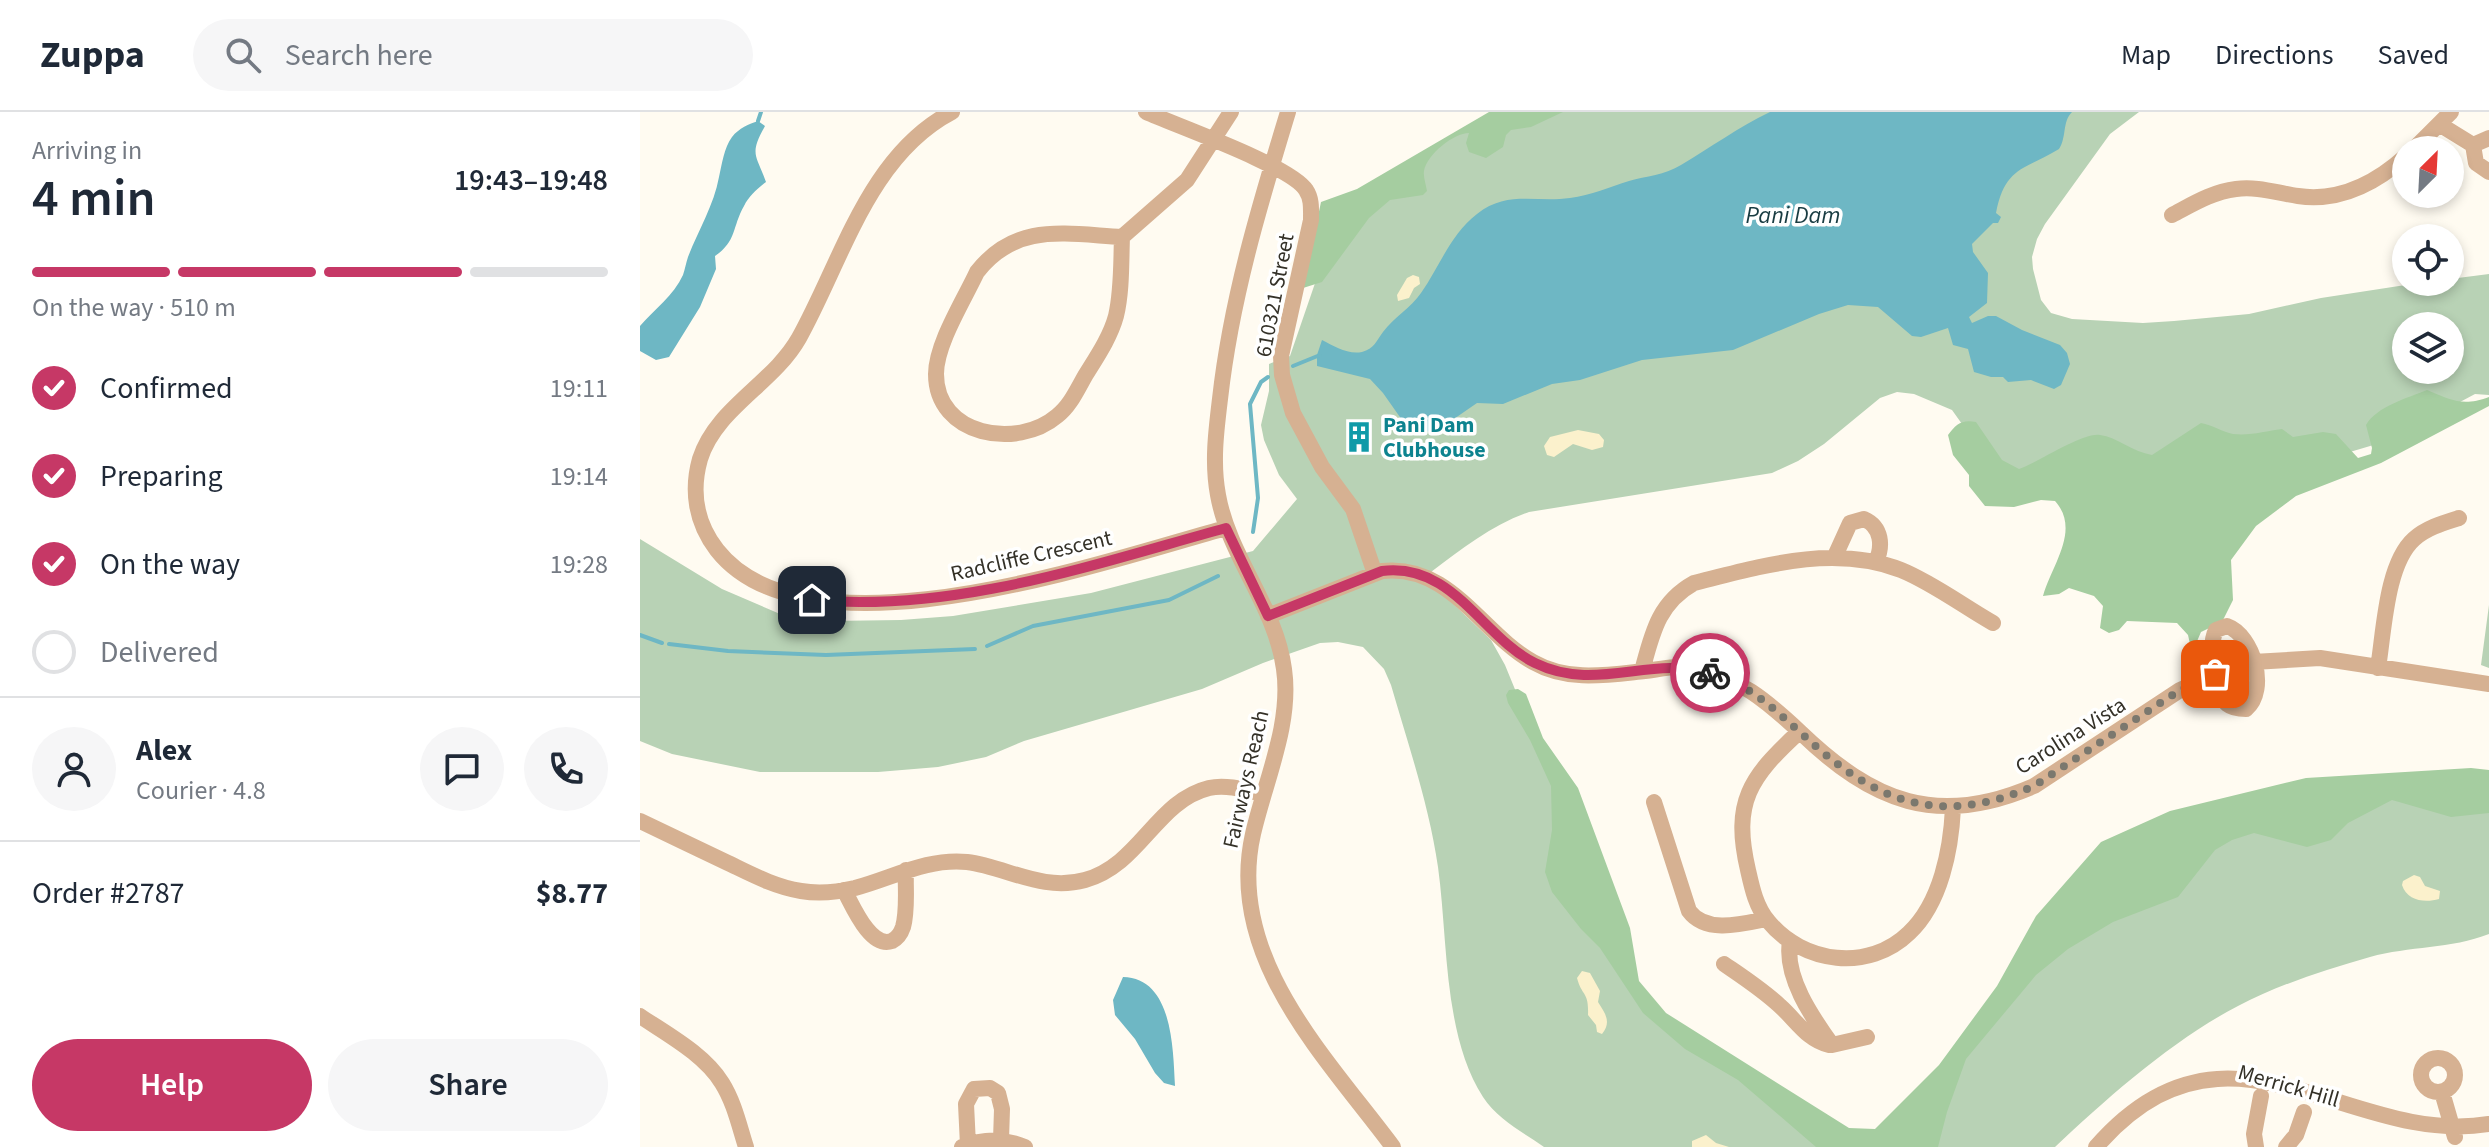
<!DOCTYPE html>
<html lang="en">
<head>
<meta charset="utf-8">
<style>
  :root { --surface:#fff; --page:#f6f6f7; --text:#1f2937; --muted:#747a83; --line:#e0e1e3; --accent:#c63866 }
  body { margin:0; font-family:"Source Sans 3",sans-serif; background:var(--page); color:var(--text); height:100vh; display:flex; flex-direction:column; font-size:30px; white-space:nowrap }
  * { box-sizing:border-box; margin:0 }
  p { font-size:26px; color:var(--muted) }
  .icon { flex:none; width:44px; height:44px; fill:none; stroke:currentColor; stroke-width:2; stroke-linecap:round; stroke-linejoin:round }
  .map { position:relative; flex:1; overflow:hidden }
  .sheet { display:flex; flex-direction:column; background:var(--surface); width:640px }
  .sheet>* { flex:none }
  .needle { width:52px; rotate:24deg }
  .controls { position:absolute; left:1752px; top:24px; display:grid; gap:16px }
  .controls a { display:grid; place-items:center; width:72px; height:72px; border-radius:50%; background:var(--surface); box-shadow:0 4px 12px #0003; font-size:40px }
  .pin { position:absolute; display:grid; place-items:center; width:68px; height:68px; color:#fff; margin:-34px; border-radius:16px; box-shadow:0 4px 12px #0006 }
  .courier { position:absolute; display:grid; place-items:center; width:80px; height:80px; margin:-40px; border:6px solid #c63866; border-radius:50%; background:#fff; color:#222; box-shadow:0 2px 10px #0007 }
  .overview em { font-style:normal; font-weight:600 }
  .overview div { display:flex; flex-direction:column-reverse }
  .overview { display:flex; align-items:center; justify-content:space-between; height:136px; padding:0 32px }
  h1 { font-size:52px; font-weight:600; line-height:60px }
  .bar { display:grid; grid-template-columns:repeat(4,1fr); gap:12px 8px; align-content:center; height:96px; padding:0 32px }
  .bar i { height:10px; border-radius:6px; background:var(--line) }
  .bar .selected { background:var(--accent) }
  .bar p { grid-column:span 4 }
  .line { display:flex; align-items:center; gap:20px; padding:0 32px; border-top:2px solid var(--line) }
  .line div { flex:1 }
  .round { display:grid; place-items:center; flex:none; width:84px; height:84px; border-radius:42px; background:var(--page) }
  ol { padding:0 32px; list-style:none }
  li { display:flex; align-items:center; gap:24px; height:88px }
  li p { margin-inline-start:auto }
  li .icon { padding:8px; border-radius:50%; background:var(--accent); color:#fff; stroke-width:4 }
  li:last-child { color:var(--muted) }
  li i { width:44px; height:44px; border:4px solid var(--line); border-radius:50% }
  .action { display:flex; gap:16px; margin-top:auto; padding:16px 32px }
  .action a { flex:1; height:92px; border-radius:48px; background:var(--accent); color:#fff; font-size:32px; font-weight:600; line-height:92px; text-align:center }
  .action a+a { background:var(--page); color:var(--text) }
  header { display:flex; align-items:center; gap:48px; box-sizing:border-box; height:112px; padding:0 40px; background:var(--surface); border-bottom:2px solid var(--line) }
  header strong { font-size:38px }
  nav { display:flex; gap:44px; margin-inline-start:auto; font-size:28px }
  .search { width:560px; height:72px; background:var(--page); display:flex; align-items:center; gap:20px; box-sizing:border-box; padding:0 28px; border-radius:44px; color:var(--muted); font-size:30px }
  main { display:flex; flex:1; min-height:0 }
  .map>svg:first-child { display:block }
</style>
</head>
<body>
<header>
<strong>Zuppa</strong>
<div class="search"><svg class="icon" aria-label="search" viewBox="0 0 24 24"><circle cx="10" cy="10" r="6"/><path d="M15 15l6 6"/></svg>Search here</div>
<nav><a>Map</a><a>Directions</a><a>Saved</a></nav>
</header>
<main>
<section class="sheet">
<div class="overview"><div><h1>4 min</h1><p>Arriving in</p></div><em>19:43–19:48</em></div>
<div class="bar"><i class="selected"></i><i class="selected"></i><i class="selected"></i><i></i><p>On the way · 510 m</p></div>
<ol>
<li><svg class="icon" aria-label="check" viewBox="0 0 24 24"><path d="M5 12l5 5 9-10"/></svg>Confirmed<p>19:11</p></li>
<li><svg class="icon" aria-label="check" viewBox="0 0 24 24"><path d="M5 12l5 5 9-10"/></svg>Preparing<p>19:14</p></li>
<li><svg class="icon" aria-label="check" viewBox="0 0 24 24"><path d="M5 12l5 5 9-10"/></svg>On the way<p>19:28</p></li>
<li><i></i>Delivered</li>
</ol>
<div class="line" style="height:144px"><a class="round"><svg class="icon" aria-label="person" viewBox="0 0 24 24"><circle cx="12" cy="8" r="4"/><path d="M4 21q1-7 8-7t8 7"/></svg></a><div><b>Alex</b><p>Courier · 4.8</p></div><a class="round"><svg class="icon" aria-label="chat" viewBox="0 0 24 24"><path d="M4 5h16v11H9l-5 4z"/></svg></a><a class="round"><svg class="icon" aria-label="phone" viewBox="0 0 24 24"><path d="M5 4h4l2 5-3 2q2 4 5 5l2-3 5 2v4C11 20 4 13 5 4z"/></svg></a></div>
<div class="line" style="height:104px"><div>Order #2787</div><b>$8.77</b></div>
<div class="action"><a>Help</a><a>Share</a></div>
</section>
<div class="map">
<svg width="1849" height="1035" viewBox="0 0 1849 1035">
  <rect width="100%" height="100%" fill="#fffbf1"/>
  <!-- green -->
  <path fill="#b8d2b5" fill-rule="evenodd" d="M860,0H1499L1470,22L1405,112L1397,127L1392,145L1393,157L1401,188L1411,201L1432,207L1503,211L1534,209L1609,202L1681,186L1785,170H1810V167L1849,162V283L1835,282L1747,329L1693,345L1385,372L1332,326L1312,298L1274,282L1257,280L1240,286L1184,332L1158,349L1132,361L889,400C852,413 823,436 791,460L801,480L851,528L865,553L985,846L1017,902L1231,1033L1356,893L1568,705L1849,676V822C1811,837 1769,834 1730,845C1685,858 1640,872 1598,894C1534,927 1468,985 1415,1035H904C883,1020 858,1008 843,985C803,923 808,827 798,755C789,693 768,632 751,573L744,557L723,535L698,530L680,531L623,551L562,577L384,629L346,645L298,655L238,660H120L32,642L0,629V427L82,477L147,505L190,509L261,508L313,504L451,481L613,439L657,387L639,363L624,328L621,313L629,279V252L650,244L683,148L803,29ZM1766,214H1810V258H1766Z
    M1849,493V556L1841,553Z"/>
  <!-- forest -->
  <path fill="#a5cda0" d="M849,0H923L891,15L871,18L866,23L863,35L846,46L829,40L826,31L829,21C814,21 787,42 784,59C783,64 786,73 787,79L783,83L750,88L729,106L682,170L663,176L681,90L717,77Z
    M1787,278C1812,288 1822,295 1849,285V294L1741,351L1656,384L1616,414L1591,448L1593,488L1582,510L1561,520L1552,541L1548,523L1537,511L1487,509L1479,518L1469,521L1460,516L1463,494L1454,484L1429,476L1419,482L1403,484C1412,452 1441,418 1415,389L1401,388L1374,395L1345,394L1329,374V363L1313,343L1308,323C1316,312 1322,307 1336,310L1362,348L1379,357C1399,350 1443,320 1460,323C1477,325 1493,340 1512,343L1561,311C1572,313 1583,320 1593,322C1610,324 1626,319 1642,317L1653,325L1683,320L1696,322L1718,346L1731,342L1732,336L1726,313C1737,294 1768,286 1787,278Z
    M878,577L886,582L903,626L938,676L990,816L999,869L1026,901L1209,1016L1235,1017L1299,953L1357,874L1396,804L1461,730L1530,699L1666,666L1831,656L1849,658V701L1811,705L1752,688L1708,711L1691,728L1667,735L1614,721L1592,728L1575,738L1538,785L1473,810L1428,837L1396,863L1326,947L1307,1000L1298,1035H1176L1098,968L1045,937L1003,901L960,836L941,817L912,780L905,760L912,718L911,674L890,628L868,591L866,583L869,578Z"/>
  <!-- sand -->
  <path fill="#fbf1cc" d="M773,163L779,165L780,172L774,176L769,186L758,189L757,183L767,166Z
    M938,318L959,322L964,328L963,335L952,338L933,332L914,345L907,343L904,334L910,325Z
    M1774,763L1780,765L1785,774L1800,779L1799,787C1785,791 1767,789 1762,773L1763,769Z
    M942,859L950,861L960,879L958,890C965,901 972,910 962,922L957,920L956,913L948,903C949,879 942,885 937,866Z
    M1066,1023L1076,1031L1089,1035H1052V1029Z"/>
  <!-- water -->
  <path fill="#6eb7c4" d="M1130,0H1432C1422,10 1427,25 1419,37C1385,58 1365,54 1356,101L1361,105L1358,111H1353L1332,132L1333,140L1348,161L1347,191L1329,205L1332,211L1348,204H1356L1382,218L1420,233L1427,241L1430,252L1421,273L1414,277L1391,268L1368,270L1363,265H1351L1334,260L1328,237L1313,233L1308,216L1281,225L1272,224L1238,195L1208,193L1179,202L1093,238L1002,248L940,268L912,272L863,292L837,291L795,320L780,319L762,308L743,281L730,267L677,254V243L682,228C694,234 708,243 722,240C734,237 737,228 743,220C754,205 771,196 781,181C800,154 810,123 837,102C867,78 896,91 930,86C951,83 970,75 989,69C1006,64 1025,63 1041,53C1071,35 1099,15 1130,0Z
    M118,9L125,14C109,43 116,42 126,70C117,77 109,84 104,94C92,115 97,129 75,144L76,157L60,195L29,245L16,248L0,239V214C14,198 34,183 43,163C45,157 46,151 48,145C58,119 74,93 79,65C82,52 84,36 92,25C99,16 109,12 118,9Z
    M483,865C533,866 533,937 535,974L524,971L515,961L495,927L475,903L473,888Z"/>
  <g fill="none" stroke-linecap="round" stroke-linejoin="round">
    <!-- stream -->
    <path stroke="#6eb7c4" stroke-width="4" d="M118,9L121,0
      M653,254L680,243
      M613,420L618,386L610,292L621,270L628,265
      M0,523L22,531
      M29,532L88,539L186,543L335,537
      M347,534L393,514L529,488L578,464"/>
    <!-- minor -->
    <path stroke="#d6b192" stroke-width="16" d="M312,0C228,44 202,149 159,226C133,272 76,296 60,347C51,379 56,411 77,438C168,554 468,448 586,416
      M506,0C537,14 651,54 666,78C672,87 671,97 671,108L641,244L642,263L653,301L682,355L713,397L735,462
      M648,0C619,95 591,188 580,287C576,320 572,351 578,383C589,445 636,495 644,557C652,612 625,669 613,722C585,845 686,945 753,1035
      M1799,12L1833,33
      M1833,33L1836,51L1849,60
      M1833,33L1849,26
      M1773,38L1811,0
      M1532,103C1553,92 1572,80 1596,77C1617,74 1637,81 1658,84C1699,90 1736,71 1766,44
      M482,125C481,151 482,179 476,204C470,226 456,246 445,264C437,278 430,294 417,304C377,338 296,324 296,262C296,232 324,188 337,160C376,110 425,122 482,125L547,68L591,0
      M1195,444L1210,411L1224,407C1242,415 1243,434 1236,450
      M628,504L742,459C810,451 842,522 893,550C928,570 967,563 1005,559C1021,557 1037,553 1053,556C1098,564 1128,590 1160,620C1233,690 1297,716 1394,674L1540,578L1575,562L1613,550L1680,546L1849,572
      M1587,514C1613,523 1629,578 1606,597C1599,597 1592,596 1587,592C1574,581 1568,533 1576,518Z
      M1738,556C1744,520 1746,452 1774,427C1786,416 1803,411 1819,406
      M1002,559C1012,522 1018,491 1054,471C1122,454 1193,432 1261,458C1293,471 1323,494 1353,511
      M1159,620C1110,665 1092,690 1108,758C1112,776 1116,795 1128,809C1163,852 1229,860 1269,821C1301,791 1311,737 1313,696
      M1014,690L1049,799C1066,822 1102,812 1126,807
      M0,709C29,723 59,737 88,751C111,762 135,775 161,779C179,782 198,780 215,776C253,766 286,746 327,750C367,755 402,780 445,768C500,753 516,689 569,676C586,672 606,678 623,682
      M204,778C212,792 230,837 252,829C258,826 261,821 263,815C268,797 265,776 266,758
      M1150,829C1144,865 1172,905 1192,933L1227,925
      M1084,852C1103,865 1123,878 1140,894C1156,908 1167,928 1189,933
      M0,904C28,923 64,942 82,971C94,990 99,1013 106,1035
      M1781 963a17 17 0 1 1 34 0a17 17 0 1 1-34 0Z
      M1802,980L1815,1025
      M328,1033L326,992L334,977L350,976L358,981L362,997L361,1028
      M322,1035C344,1026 364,1026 385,1035
      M1456,1035C1588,883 1706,1035 1849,1012
      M1616,1035L1614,1022L1621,984
      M1646,1035L1656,1023L1664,1000"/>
  </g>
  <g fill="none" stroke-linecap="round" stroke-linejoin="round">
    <!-- done -->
    <path stroke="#7b786e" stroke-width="8" stroke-dasharray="0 14.4" d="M1070,561C1108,572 1132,595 1161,621C1235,690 1297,716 1394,674L1540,578L1575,562"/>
    <!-- route -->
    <path stroke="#c63866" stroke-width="10" d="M172,488C314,501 451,453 586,416L628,504L742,459C813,450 842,525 895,551C956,581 1010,543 1070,561"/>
  </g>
  <!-- icons -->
  <defs>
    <symbol id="building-bare" viewBox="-9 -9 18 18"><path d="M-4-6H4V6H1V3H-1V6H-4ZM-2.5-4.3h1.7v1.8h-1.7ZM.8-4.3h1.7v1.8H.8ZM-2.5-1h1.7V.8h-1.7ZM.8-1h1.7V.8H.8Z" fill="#0f9aa8" stroke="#fff" stroke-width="2.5" paint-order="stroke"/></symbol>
  </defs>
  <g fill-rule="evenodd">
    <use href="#building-bare" x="697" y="303" width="44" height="44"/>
  </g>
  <g text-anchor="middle" stroke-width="7" stroke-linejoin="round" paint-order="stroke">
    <!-- street labels -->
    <g font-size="22" fill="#343128" stroke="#fff">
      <text transform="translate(634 183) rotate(-79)" y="8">610321 Street</text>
      <text transform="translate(391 443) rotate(-13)" y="8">Radcliffe Crescent</text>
      <text transform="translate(1430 623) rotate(-32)" y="8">Carolina Vista</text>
      <text transform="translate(605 667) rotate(-77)" y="8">Fairways Reach</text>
      <text transform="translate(1649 973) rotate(16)" y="8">Merrick Hill</text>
    </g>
    <!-- culture labels -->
    <g font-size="22" font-weight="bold" fill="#0d838f" stroke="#fff" text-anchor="start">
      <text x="743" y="320">Pani Dam<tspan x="743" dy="25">Clubhouse</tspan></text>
    </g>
    <!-- water labels -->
    <g font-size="24" font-style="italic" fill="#193c42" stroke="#fff">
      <text x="1153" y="111">Pani Dam</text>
    </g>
  </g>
</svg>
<div class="controls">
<a><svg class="needle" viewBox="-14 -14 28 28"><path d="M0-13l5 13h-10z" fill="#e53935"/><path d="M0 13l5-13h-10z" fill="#747a83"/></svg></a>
<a><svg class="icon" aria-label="locate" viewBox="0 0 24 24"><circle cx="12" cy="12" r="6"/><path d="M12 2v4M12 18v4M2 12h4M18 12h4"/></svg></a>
<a><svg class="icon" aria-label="layers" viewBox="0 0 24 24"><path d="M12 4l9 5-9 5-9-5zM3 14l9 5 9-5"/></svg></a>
</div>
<div class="pin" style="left:1575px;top:562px;background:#ea580c"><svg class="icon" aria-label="bag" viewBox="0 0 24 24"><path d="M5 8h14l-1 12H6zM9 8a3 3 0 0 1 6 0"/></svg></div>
<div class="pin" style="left:172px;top:488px;background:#1f2937"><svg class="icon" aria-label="home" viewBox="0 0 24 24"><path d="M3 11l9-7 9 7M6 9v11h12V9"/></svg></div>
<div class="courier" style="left:1070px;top:561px"><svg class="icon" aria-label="bike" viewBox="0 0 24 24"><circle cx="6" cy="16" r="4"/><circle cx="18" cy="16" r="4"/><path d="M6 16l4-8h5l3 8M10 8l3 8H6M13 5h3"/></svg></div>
</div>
</main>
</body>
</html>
